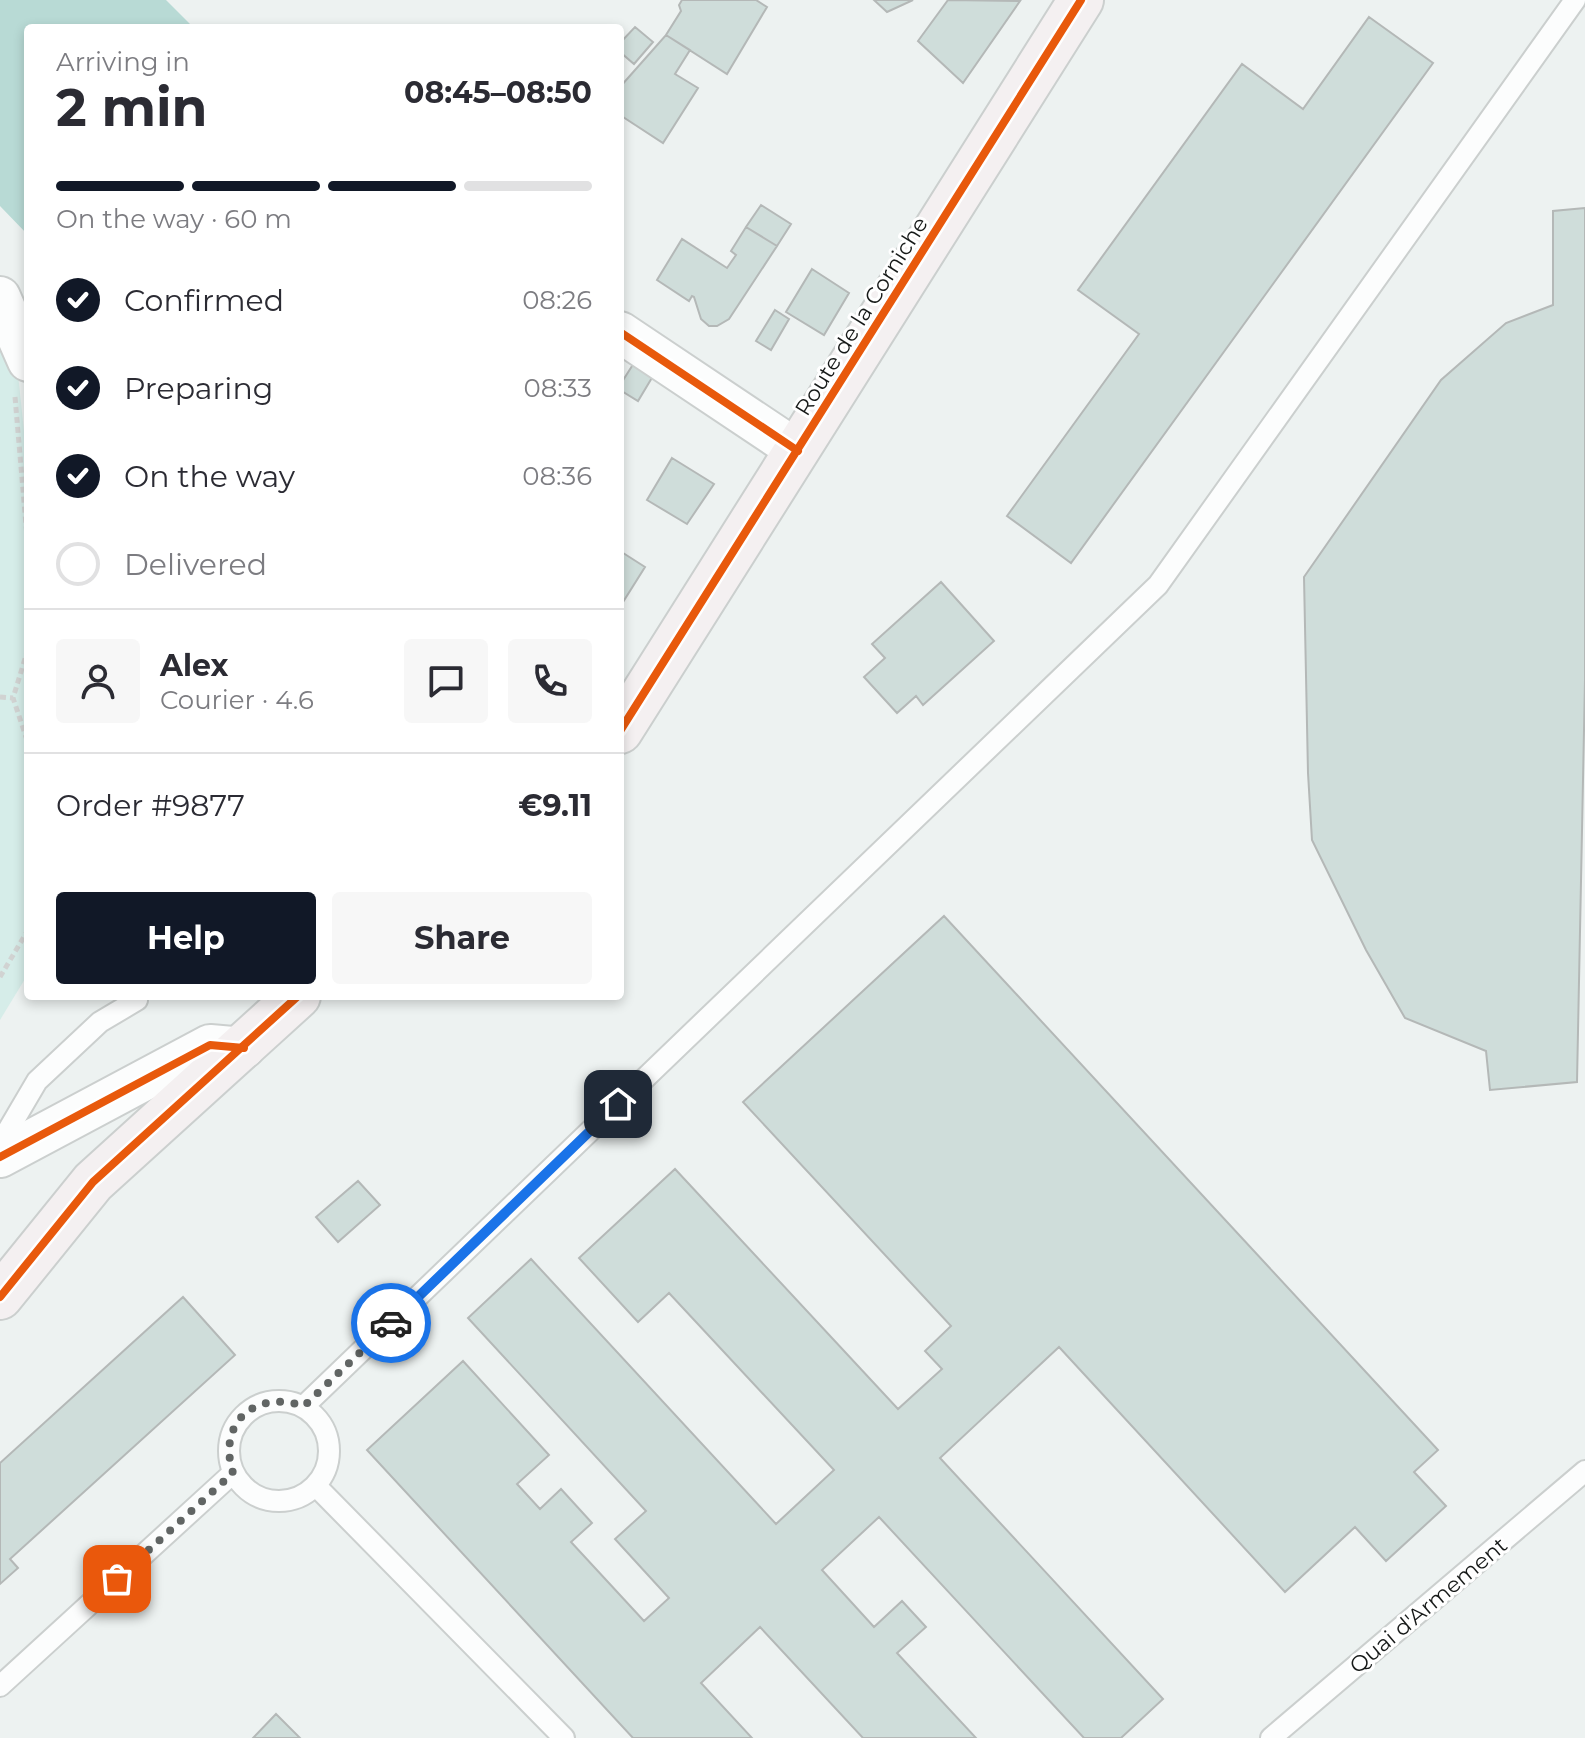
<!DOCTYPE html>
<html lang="en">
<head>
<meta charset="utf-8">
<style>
  :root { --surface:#fff; --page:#f7f7f7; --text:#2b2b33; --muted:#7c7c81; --line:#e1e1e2; --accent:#111827 }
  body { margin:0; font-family:Montserrat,sans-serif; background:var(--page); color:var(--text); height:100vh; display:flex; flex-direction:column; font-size:30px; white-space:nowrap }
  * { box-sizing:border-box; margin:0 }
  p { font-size:26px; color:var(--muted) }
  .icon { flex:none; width:44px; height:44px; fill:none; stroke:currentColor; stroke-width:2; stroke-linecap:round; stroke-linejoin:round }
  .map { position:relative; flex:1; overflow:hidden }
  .side { position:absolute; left:24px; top:24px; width:600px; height:976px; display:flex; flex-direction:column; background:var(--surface); border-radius:8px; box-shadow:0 4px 12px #0003 }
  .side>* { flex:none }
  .pin { position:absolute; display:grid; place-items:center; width:68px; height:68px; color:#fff; margin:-34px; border-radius:16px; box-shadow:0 4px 12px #0006 }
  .courier { position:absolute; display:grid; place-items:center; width:80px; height:80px; margin:-40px; border:6px solid #1a73e8; border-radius:50%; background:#fff; color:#222; box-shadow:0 2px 10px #0007 }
  .summary em { font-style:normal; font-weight:700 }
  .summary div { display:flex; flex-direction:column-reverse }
  .summary { display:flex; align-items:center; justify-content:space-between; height:136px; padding:0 32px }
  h1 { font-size:52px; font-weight:700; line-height:60px }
  .bar { display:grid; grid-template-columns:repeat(4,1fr); gap:12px 8px; align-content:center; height:96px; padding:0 32px }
  .bar i { height:10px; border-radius:6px; background:var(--line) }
  .bar .current { background:var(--accent) }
  .bar p { grid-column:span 4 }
  .line { display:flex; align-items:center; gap:20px; padding:0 32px; border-top:2px solid var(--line) }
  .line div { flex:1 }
  .round { display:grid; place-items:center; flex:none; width:84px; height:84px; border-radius:8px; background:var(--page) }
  ol { padding:0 32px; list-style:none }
  li { display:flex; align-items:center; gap:24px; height:88px }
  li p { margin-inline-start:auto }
  li .icon { padding:8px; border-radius:50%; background:var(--accent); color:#fff; stroke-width:4 }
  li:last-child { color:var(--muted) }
  li i { width:44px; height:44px; border:4px solid var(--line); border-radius:50% }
  .primary-button { display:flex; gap:16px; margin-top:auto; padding:16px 32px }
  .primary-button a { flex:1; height:92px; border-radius:8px; background:var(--accent); color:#fff; font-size:32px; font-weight:700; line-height:92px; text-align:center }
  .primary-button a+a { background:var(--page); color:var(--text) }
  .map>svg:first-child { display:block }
</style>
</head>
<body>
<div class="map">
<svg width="1585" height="1738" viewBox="0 0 1585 1738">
  <rect width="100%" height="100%" fill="#edf2f1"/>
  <!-- green -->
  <path fill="#d6ede9" d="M0,333L18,374L28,469V974L0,1020Z"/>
  <!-- forest -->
  <path fill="#b8dad5" d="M0,0H166L194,28H28V235L0,206Z"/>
  <!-- building -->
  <path fill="#cfddda" stroke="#b4b8b7" stroke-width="2" d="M682,0H756L767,7L727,74L666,35L681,11L679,5Z
    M874,0H913L887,12Z
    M948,0L1020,1L963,83L918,41Z
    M1369,17L1433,63L1071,563L1007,516L1139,334L1078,290L1242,64L1303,109Z
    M635,27L653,42L634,64L620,52V43Z
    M666,35L690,50L675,74L698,88L663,143L620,115V87Z
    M761,205L791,224L777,246L746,227Z
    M1585,208V680L1577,1082L1490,1090L1486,1051L1405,1018L1366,950L1312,840L1308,773L1304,577L1441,380L1506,323L1553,305V211Z
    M746,227L777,246L729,319L717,326H709L701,319L694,297L692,296L689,301L657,280L682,239L727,268L736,255L731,251Z
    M812,269L849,293L824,335L786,312Z
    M775,310L789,319L771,350L756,341Z
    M634,363L653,376L638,401L620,390V385Z
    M672,458L714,484L687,524L647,500Z
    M620,551L645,567L623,602L620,600Z
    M941,582L994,641L923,705L916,696L897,713L864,677L885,658L872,644Z
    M944,916L1438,1450L1414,1472L1446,1506L1386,1561L1355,1527L1285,1592L1059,1347L940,1458L1163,1699L1121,1738H1084L879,1517L822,1570L874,1627L902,1601L926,1627L897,1653L976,1738H863L760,1627L701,1683L752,1738H633L367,1450L463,1361L549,1455L517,1484L540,1509L561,1489L592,1523L571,1542L644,1621L669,1598L615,1539L646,1511L468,1318L531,1259L776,1524L834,1470L669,1293L638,1322L579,1258L675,1169L898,1409L942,1369L925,1351L951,1326L743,1102Z
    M358,1181L380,1205L338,1242L316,1217Z
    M183,1297L235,1355L10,1559L18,1568L0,1584V1463Z
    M276,1714L300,1738H253Z"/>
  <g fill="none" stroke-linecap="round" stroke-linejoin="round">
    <defs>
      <path id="lane" d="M0,1144L37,1081L100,1022L137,1000
        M229 1451a50 50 0 1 1 100 0a50 50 0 1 1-100 0Z
        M304,1406L1158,585L1575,0
        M316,1486L564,1738
        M0,1686L233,1473
        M1271,1738L1585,1471"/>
      <path id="street" d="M0,297L28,361
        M620,332L798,451
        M0,1157L210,1045L244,1048"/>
      <path id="secondary" d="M620,731L1081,0
        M0,1297L93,1182L298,996"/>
    </defs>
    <!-- lane casing -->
    <use href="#lane" stroke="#cbcfce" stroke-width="24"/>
    <!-- street casing -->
    <use href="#street" stroke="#cbcfce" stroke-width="44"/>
    <!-- secondary casing -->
    <use href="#secondary" stroke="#cbcfce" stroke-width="48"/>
    <!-- path -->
    <path stroke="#d1d3d2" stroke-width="5" stroke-dasharray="6 4" stroke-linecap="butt" d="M15,397L28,548
      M28,649L13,698L28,743
      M0,697L13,698
      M0,977L28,930"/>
    <!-- lane -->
    <use href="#lane" stroke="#fcfdfd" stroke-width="20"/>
    <!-- street -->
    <use href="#street" stroke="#fcfdfd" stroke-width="40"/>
    <!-- secondary -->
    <use href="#secondary" stroke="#f4f0f1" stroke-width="44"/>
    <defs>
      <path id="cycleway" d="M620,332L798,451
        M620,731L1081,0
        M0,1157L210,1045L244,1048
        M0,1297L93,1182L298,996"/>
    </defs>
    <!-- cycleway casing -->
    <use href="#cycleway" stroke="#fff" stroke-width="13"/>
    <!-- cycleway -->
    <use href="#cycleway" stroke="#e8590c" stroke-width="8"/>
  </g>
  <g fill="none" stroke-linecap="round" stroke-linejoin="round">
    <!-- done -->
    <path stroke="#616564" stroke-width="8" stroke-dasharray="0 14.4" d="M117,1579L233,1473C217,1422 255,1390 304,1406L391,1323"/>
    <!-- route -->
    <path stroke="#1a73e8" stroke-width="10" d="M391,1323L618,1104"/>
  </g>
  <g text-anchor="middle" stroke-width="6" stroke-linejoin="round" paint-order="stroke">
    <!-- street labels -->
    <g font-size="22" fill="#161918" stroke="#fff">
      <text transform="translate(861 316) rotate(-58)" y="8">Route de la Corniche</text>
      <text transform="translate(1428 1605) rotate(-40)" y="8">Quai d'Armement</text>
    </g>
  </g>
</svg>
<div class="pin" style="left:117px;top:1579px;background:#ea580c"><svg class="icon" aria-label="bag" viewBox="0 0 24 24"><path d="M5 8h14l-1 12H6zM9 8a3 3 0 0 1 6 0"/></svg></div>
<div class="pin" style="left:618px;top:1104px;background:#1f2937"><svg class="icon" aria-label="home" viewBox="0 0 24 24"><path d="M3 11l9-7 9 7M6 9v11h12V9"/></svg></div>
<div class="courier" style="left:391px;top:1323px"><svg class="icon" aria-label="car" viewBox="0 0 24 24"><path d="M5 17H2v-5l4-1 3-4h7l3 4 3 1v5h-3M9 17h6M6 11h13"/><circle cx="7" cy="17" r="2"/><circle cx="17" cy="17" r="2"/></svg></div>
<section class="side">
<div class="summary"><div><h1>2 min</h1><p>Arriving in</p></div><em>08:45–08:50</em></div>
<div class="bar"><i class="current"></i><i class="current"></i><i class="current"></i><i></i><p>On the way · 60 m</p></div>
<ol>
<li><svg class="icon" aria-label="check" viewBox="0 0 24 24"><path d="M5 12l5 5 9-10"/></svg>Confirmed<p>08:26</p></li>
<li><svg class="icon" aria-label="check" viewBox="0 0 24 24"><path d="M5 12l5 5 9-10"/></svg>Preparing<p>08:33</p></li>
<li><svg class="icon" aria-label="check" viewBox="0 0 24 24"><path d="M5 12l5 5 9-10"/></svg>On the way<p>08:36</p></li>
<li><i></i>Delivered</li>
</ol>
<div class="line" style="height:144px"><a class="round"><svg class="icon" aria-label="person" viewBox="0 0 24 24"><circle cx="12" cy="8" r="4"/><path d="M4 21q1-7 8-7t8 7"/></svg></a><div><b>Alex</b><p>Courier · 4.6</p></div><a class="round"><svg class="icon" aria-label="chat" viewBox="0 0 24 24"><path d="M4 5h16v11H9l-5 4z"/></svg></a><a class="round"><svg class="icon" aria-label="phone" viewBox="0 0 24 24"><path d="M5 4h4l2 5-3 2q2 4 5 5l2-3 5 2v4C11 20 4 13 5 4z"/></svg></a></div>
<div class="line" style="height:104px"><div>Order #9877</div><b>€9.11</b></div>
<div class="primary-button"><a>Help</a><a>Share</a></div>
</section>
</div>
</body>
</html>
